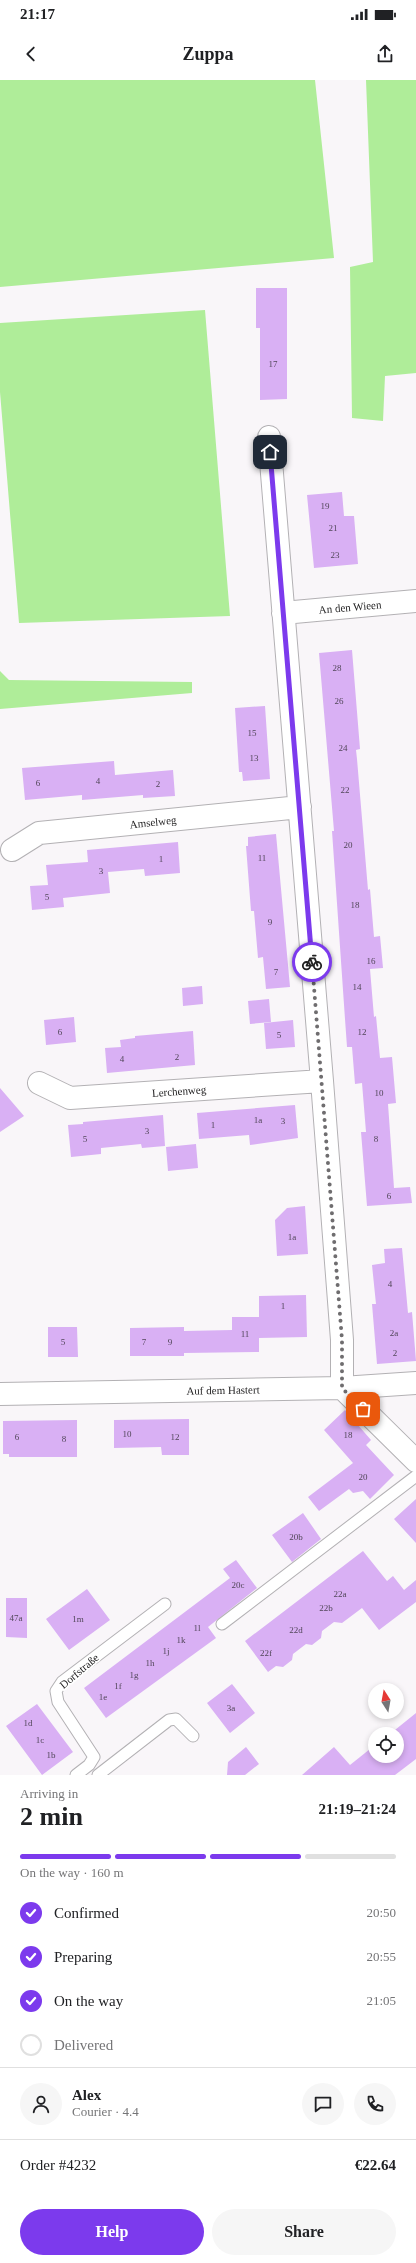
<!DOCTYPE html>
<html lang="en">
<head>
<meta charset="utf-8">
<style>
  :root { --surface:#fff; --page:#f6f6f6; --text:#202124; --muted:#757577; --line:#e0e0e0; --accent:#7c3aed }
  body { margin:0; font-family:"Times New Roman",serif; background:var(--page); color:var(--text); height:100vh; display:flex; flex-direction:column; font-size:15px; white-space:nowrap }
  * { box-sizing:border-box; margin:0 }
  p { font-size:13px; color:var(--muted) }
  .icon { flex:none; width:22px; height:22px; fill:none; stroke:currentColor; stroke-width:2; stroke-linecap:round; stroke-linejoin:round }
  .map { position:relative; height:1695px; overflow:hidden }
  .panel { display:flex; flex-direction:column; background:var(--surface); flex:1 }
  .panel>* { flex:none }
  .needle { width:26px; rotate:349deg }
  .controls { position:absolute; left:368px; top:1603px; display:grid; gap:8px }
  .controls a { display:grid; place-items:center; width:36px; height:36px; border-radius:50%; background:var(--surface); box-shadow:0 2px 6px #0003; font-size:20px }
  .pin { position:absolute; display:grid; place-items:center; width:34px; height:34px; color:#fff; margin:-17px; border-radius:8px; box-shadow:0 2px 6px #0006 }
  .courier { position:absolute; display:grid; place-items:center; width:40px; height:40px; margin:-20px; border:3px solid #7c3aed; border-radius:50%; background:#fff; color:#222; box-shadow:0 1px 5px #0007 }
  .overview em { font-style:normal; font-weight:600 }
  .overview div { display:flex; flex-direction:column-reverse }
  .overview { display:flex; align-items:center; justify-content:space-between; height:68px; padding:0 20px }
  h1 { font-size:26px; font-weight:600; line-height:30px }
  .bar { display:grid; grid-template-columns:repeat(4,1fr); gap:6px 4px; align-content:center; height:48px; padding:0 20px }
  .bar i { height:5px; border-radius:3px; background:var(--line) }
  .bar .current { background:var(--accent) }
  .bar p { grid-column:span 4 }
  .line { display:flex; align-items:center; gap:10px; padding:0 20px; border-top:1px solid var(--line) }
  .line div { flex:1 }
  .round { display:grid; place-items:center; flex:none; width:42px; height:42px; border-radius:21px; background:var(--page) }
  ol { padding:0 20px; list-style:none }
  li { display:flex; align-items:center; gap:12px; height:44px }
  li p { margin-inline-start:auto }
  li .icon { padding:4px; border-radius:50%; background:var(--accent); color:#fff; stroke-width:4 }
  li:last-child { color:var(--muted) }
  li i { width:22px; height:22px; border:2px solid var(--line); border-radius:50% }
  .cta { display:flex; gap:8px; margin-top:auto; padding:8px 20px }
  .cta a { flex:1; height:46px; border-radius:24px; background:var(--accent); color:#fff; font-size:16px; font-weight:600; line-height:46px; text-align:center }
  .cta a+a { background:var(--page); color:var(--text) }
  .status { display:flex; justify-content:space-between; align-items:center; height:28px; padding:0 20px; background:var(--surface); direction:ltr }
  .status svg { height:11px; fill:currentColor }
  header { display:flex; justify-content:space-between; align-items:center; height:52px; padding:0 20px; background:var(--surface); font-size:18px; font-weight:600 }
  .map>svg:first-child { display:block }
</style>
</head>
<body>
<div class="status"><b>21:17</b><svg viewBox="0 0 49 12"><path d="M0 12V9h3v3zM5 12V6h3v6zM10 12V3h3v9zM15 12V0h3v12zM26 1h20v11H26zM47 4h2v5h-2z"/></svg></div>
<header><svg class="icon" aria-label="back" viewBox="0 0 24 24"><path d="M15 5l-7 7 7 7"/></svg>Zuppa<svg class="icon" aria-label="share" viewBox="0 0 24 24"><path d="M12 15V3M7 8l5-5 5 5M5 13v7h14v-7"/></svg></header>
<div class="map">
<svg width="416" height="1695" viewBox="0 0 416 1695">
  <rect width="100%" height="100%" fill="#f9f6f9"/>
  <!-- green -->
  <path fill="#afed99" d="M0,0H315L334,178L0,207Z
    M366,0H416V293L385,296L383,341L352,338L350,187L373,182Z
    M205,230L230,536L19,543L0,312V243Z
    M0,591L9,600L192,602V613L0,629Z"/>
  <!-- building -->
  <path fill="#d9b0f4" d="M256,208H287V319L260,320V248H256Z
    M342,412L344,436H354L358,484L314,488L307,415Z
    M352,570L360,669L356,670L357,679L368,810L370,809L374,857L380,856L383,888L370,889L374,937L376,936L380,978L392,977L396,1023L388,1024L394,1108L410,1107L412,1123L367,1126L361,1052H366L362,1003L355,1004L352,967H347L345,939L332,751H334L319,573Z
    M265,626L270,699L243,701L242,692H239L235,628Z
    M114,681L115,695L173,690L175,716L143,718V715L82,720V715L25,720L22,688Z
    M276,754L290,907L266,909L263,877L258,878L254,831H251L246,766H248V757Z
    M178,762L180,793L145,796L144,789L108,792L110,813L63,818L64,827L32,830L30,806L48,805L46,785L88,782L87,770Z
    M202,906L203,924L183,926L182,908Z
    M269,919L271,942L250,944L248,921Z
    M74,937L76,962L46,965L44,940Z
    M293,940L295,967L266,969L264,943Z
    M193,951L195,985L107,993L105,968L121,967L120,960L135,958V956Z
    M0,1008L24,1036L0,1052Z
    M295,1025L298,1058L250,1065L249,1055L199,1059L197,1033Z
    M163,1035L165,1066L142,1068L141,1064L101,1068V1074L71,1077L68,1045L83,1044V1042Z
    M196,1064L198,1088L168,1091L166,1067Z
    M305,1126L308,1174L277,1176L275,1140L287,1128Z
    M402,1168L408,1233L412,1232L416,1281L377,1284L372,1224H376L372,1185L385,1183L384,1169Z
    M306,1215L307,1257L259,1258V1272L184,1273V1276H130V1248L184,1247V1251L232,1250V1237H259V1216Z
    M48,1247H77L78,1277H48Z
    M345,1330L371,1360L366,1365L394,1395L370,1419L363,1411L353,1413L349,1409L319,1431L308,1417L353,1383L324,1350Z
    M189,1339V1375H162L161,1367L114,1368V1340Z
    M77,1340V1377H9V1374H3V1341Z
    M416,1419V1463L394,1439Z
    M303,1433L321,1459L292,1482L272,1455Z
    M363,1471L387,1501L393,1496L404,1510L416,1500V1522L379,1550L362,1528L342,1543L334,1542L322,1551L321,1558L312,1565L306,1564L293,1574L292,1580L283,1587L276,1586L268,1592L245,1561Z
    M236,1480L257,1508L208,1547L216,1558L106,1638L84,1608L230,1498L223,1489Z
    M87,1509L110,1540L69,1570L46,1539Z
    M6,1518H27V1558L6,1557Z
    M232,1604L255,1633L230,1653L207,1623Z
    M37,1624L73,1672L42,1695L6,1646Z
    M416,1633V1679L395,1695H302L334,1667L350,1685L375,1665V1676H397V1654H390Z
    M246,1667L259,1684L245,1695H227L228,1682Z"/>
  <g fill="none" stroke-linecap="round" stroke-linejoin="round">
    <defs>
      <path id="service" d="M222,1544L416,1396
        M76,1695L89,1685L94,1677L58,1622L56,1611L62,1602L165,1524
        M98,1695L169,1640L176,1639L193,1656"/>
      <path id="minor" d="M269,357L322,1001L342,1260V1308L416,1303
        M283,533L416,521
        M12,770L39,753L300,727
        M39,1003L70,1018L322,1001
        M0,1314L342,1308L416,1381"/>
    </defs>
    <!-- service casing -->
    <use href="#service" stroke="#b3b1b4" stroke-width="13"/>
    <!-- minor casing -->
    <use href="#minor" stroke="#b3b1b4" stroke-width="24"/>
    <!-- service -->
    <use href="#service" stroke="#fff" stroke-width="11"/>
    <!-- minor -->
    <use href="#minor" stroke="#fff" stroke-width="22"/>
  </g>
  <g fill="none" stroke-linecap="round" stroke-linejoin="round">
    <!-- done -->
    <path stroke="#6f6d6f" stroke-width="4" stroke-dasharray="0 7.2" d="M312,882L342,1260V1308L363,1329"/>
    <!-- route -->
    <path stroke="#7c3aed" stroke-width="5" d="M270,372L312,882"/>
  </g>
  <g text-anchor="middle" stroke-width="3.5" stroke-linejoin="round" paint-order="stroke">
    <!-- number labels -->
    <g font-size="9" fill="#514658">
      <text x="273" y="287">17</text>
      <text x="325" y="429">19</text>
      <text x="333" y="451">21</text>
      <text x="335" y="478">23</text>
      <text x="337" y="591">28</text>
      <text x="339" y="624">26</text>
      <text x="252" y="656">15</text>
      <text x="343" y="671">24</text>
      <text x="254" y="681">13</text>
      <text x="98" y="704">4</text>
      <text x="38" y="706">6</text>
      <text x="158" y="707">2</text>
      <text x="345" y="713">22</text>
      <text x="348" y="768">20</text>
      <text x="262" y="781">11</text>
      <text x="161" y="782">1</text>
      <text x="101" y="794">3</text>
      <text x="47" y="820">5</text>
      <text x="355" y="828">18</text>
      <text x="270" y="845">9</text>
      <text x="371" y="884">16</text>
      <text x="276" y="895">7</text>
      <text x="357" y="910">14</text>
      <text x="60" y="955">6</text>
      <text x="362" y="955">12</text>
      <text x="279" y="958">5</text>
      <text x="177" y="980">2</text>
      <text x="122" y="982">4</text>
      <text x="379" y="1016">10</text>
      <text x="258" y="1043">1a</text>
      <text x="283" y="1044">3</text>
      <text x="213" y="1048">1</text>
      <text x="147" y="1054">3</text>
      <text x="85" y="1062">5</text>
      <text x="376" y="1062">8</text>
      <text x="389" y="1119">6</text>
      <text x="292" y="1160">1a</text>
      <text x="390" y="1207">4</text>
      <text x="283" y="1229">1</text>
      <text x="394" y="1256">2a</text>
      <text x="245" y="1257">11</text>
      <text x="63" y="1265">5</text>
      <text x="144" y="1265">7</text>
      <text x="170" y="1265">9</text>
      <text x="395" y="1276">2</text>
      <text x="127" y="1357">10</text>
      <text x="348" y="1358">18</text>
      <text x="17" y="1360">6</text>
      <text x="175" y="1360">12</text>
      <text x="64" y="1362">8</text>
      <text x="363" y="1400">20</text>
      <text x="296" y="1460">20b</text>
      <text x="238" y="1508">20c</text>
      <text x="340" y="1517">22a</text>
      <text x="326" y="1531">22b</text>
      <text x="16" y="1541">47a</text>
      <text x="78" y="1542">1m</text>
      <text x="197" y="1551">1l</text>
      <text x="296" y="1553">22d</text>
      <text x="181" y="1563">1k</text>
      <text x="166" y="1574">1j</text>
      <text x="266" y="1576">22f</text>
      <text x="150" y="1586">1h</text>
      <text x="134" y="1598">1g</text>
      <text x="118" y="1609">1f</text>
      <text x="103" y="1620">1e</text>
      <text x="231" y="1631">3a</text>
      <text x="28" y="1646">1d</text>
      <text x="40" y="1663">1c</text>
      <text x="51" y="1678">1b</text>
    </g>
    <!-- street labels -->
    <g font-size="11" fill="#242324" stroke="#fff">
      <text transform="translate(350 527) rotate(-5)" y="4">An den Wieen</text>
      <text transform="translate(153 742) rotate(-6)" y="4">Amselweg</text>
      <text transform="translate(179 1011) rotate(-4)" y="4">Lerchenweg</text>
      <text transform="translate(223 1310) rotate(-1)" y="4">Auf dem Hastert</text>
      <text transform="translate(79 1591) rotate(-40)" y="4">Dorfstraße</text>
    </g>
  </g>
</svg>
<div class="controls">
<a><svg class="needle" viewBox="-14 -14 28 28"><path d="M0-13l5 13h-10z" fill="#e53935"/><path d="M0 13l5-13h-10z" fill="#757577"/></svg></a>
<a><svg class="icon" aria-label="locate" viewBox="0 0 24 24"><circle cx="12" cy="12" r="6"/><path d="M12 2v4M12 18v4M2 12h4M18 12h4"/></svg></a>
</div>
<div class="pin" style="left:363px;top:1329px;background:#ea580c"><svg class="icon" aria-label="bag" viewBox="0 0 24 24"><path d="M5 8h14l-1 12H6zM9 8a3 3 0 0 1 6 0"/></svg></div>
<div class="pin" style="left:270px;top:372px;background:#1f2937"><svg class="icon" aria-label="home" viewBox="0 0 24 24"><path d="M3 11l9-7 9 7M6 9v11h12V9"/></svg></div>
<div class="courier" style="left:312px;top:882px"><svg class="icon" aria-label="bike" viewBox="0 0 24 24"><circle cx="6" cy="16" r="4"/><circle cx="18" cy="16" r="4"/><path d="M6 16l4-8h5l3 8M10 8l3 8H6M13 5h3"/></svg></div>
</div>
<section class="panel">
<div class="overview"><div><h1>2 min</h1><p>Arriving in</p></div><em>21:19–21:24</em></div>
<div class="bar"><i class="current"></i><i class="current"></i><i class="current"></i><i></i><p>On the way · 160 m</p></div>
<ol>
<li><svg class="icon" aria-label="check" viewBox="0 0 24 24"><path d="M5 12l5 5 9-10"/></svg>Confirmed<p>20:50</p></li>
<li><svg class="icon" aria-label="check" viewBox="0 0 24 24"><path d="M5 12l5 5 9-10"/></svg>Preparing<p>20:55</p></li>
<li><svg class="icon" aria-label="check" viewBox="0 0 24 24"><path d="M5 12l5 5 9-10"/></svg>On the way<p>21:05</p></li>
<li><i></i>Delivered</li>
</ol>
<div class="line" style="height:72px"><a class="round"><svg class="icon" aria-label="person" viewBox="0 0 24 24"><circle cx="12" cy="8" r="4"/><path d="M4 21q1-7 8-7t8 7"/></svg></a><div><b>Alex</b><p>Courier · 4.4</p></div><a class="round"><svg class="icon" aria-label="chat" viewBox="0 0 24 24"><path d="M4 5h16v11H9l-5 4z"/></svg></a><a class="round"><svg class="icon" aria-label="phone" viewBox="0 0 24 24"><path d="M5 4h4l2 5-3 2q2 4 5 5l2-3 5 2v4C11 20 4 13 5 4z"/></svg></a></div>
<div class="line" style="height:52px"><div>Order #4232</div><b>€22.64</b></div>
<div class="cta"><a>Help</a><a>Share</a></div>
</section>
</body>
</html>
